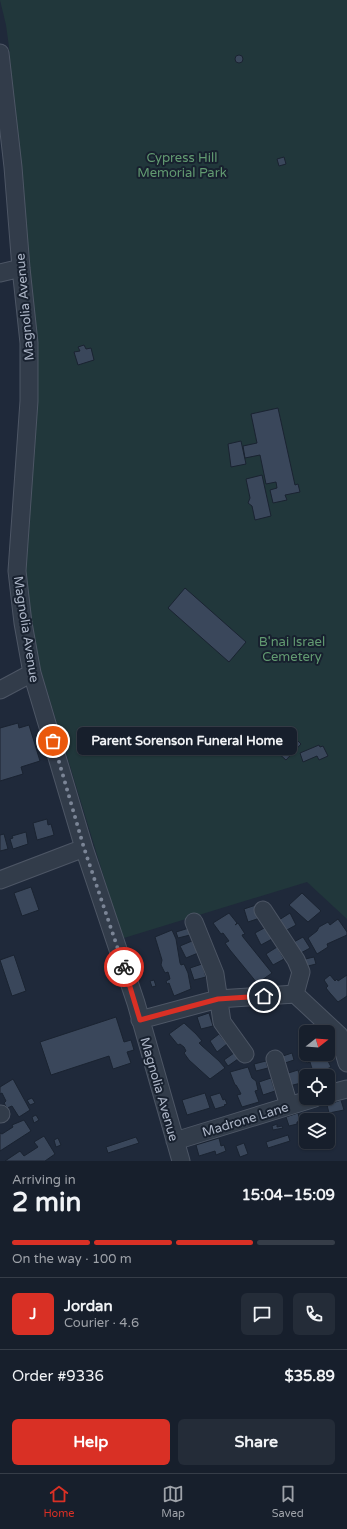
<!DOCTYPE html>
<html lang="en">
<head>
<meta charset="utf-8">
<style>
  :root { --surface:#171f2c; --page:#242c38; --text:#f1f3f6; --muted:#9ea2a9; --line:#363d48; --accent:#d93025 }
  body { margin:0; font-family:"Varela Round",sans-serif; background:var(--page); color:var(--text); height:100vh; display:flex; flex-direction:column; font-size:15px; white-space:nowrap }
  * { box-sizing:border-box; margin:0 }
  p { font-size:13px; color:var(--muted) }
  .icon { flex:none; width:22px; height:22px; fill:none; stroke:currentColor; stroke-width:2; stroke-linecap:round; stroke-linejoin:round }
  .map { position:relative; height:1161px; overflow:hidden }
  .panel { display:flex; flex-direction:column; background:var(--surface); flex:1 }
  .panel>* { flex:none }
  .needle { width:26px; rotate:73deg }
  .tools { position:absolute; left:299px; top:1025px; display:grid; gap:8px }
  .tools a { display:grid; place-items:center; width:36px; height:36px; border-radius:6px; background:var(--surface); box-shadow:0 1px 3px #0004,0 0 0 1px var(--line); font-size:20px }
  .pin { position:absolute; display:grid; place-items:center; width:34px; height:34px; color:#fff; margin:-17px; border:2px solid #fff; border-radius:50%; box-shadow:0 1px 4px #0007 }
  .courier { position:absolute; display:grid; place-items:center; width:40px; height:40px; margin:-20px; border:3px solid #d93025; border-radius:50%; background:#fff; color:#222; box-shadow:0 1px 5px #0007 }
  .bubble { position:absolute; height:28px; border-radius:6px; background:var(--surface); box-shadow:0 1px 3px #0004,0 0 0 1px var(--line); font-size:13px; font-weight:700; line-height:28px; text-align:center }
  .overview em { font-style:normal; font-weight:700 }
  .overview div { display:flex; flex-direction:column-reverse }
  .overview { display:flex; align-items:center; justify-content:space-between; height:68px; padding:0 12px }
  h1 { font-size:26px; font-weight:700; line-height:30px }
  .bar { display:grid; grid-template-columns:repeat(4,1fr); gap:6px 4px; align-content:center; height:48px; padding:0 12px }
  .bar i { height:5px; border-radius:3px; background:var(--line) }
  .bar .current { background:var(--accent) }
  .bar p { grid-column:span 4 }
  .line { display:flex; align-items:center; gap:10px; padding:0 12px; border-top:1px solid var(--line) }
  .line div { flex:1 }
  .round { display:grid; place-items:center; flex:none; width:42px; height:42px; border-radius:6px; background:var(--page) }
  .button { display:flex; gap:8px; margin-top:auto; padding:8px 12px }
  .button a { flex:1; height:46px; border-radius:6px; background:var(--accent); color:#fff; font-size:16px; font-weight:700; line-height:46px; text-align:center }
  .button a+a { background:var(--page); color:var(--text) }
  .menu { display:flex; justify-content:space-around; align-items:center; height:56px; border-top:1px solid var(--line); background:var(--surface); font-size:11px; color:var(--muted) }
  .menu a { display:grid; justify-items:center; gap:2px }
  .menu .current { color:var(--accent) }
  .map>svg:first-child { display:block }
</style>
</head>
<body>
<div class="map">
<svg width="347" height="1161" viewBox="0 0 347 1161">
  <rect width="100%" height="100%" fill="#1f293a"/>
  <!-- green -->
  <path fill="#21373b" d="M0,0H347V919L307,882L124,938L120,930L31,638L22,562L29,308L9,47L6,25Z"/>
  <!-- building -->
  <path fill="#3a475b" stroke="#1a2331" d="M235 59a4 4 0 1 1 8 0a4 4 0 1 1-8 0Z
    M284,157L286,164L279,166L277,159Z
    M84,345L86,349L91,348L94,360L78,365L74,352L80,351L78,347Z
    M278,408L295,485L298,484L300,492L285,495L287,500L273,503L270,490L277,488L276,482L266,484L260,455L245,458L243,446L257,443L251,414Z
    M241,441L246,464L231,467L228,444Z
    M262,475L271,516L255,520L252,506L248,503L250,498L246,479Z
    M185,588L246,642L229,662L168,608Z
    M18,723L19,728L29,725L40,761L21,767L23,774L0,781V728Z
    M292,735L301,744L286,760L277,752L280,748L277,745L284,738L287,740Z
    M319,745L320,747L323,746L328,756L319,760L317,756L303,762L300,753Z
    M47,819L48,825L51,824L54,835L37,840L33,823Z
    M26,832L28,844L13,849L10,839L13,838L12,836Z
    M4,834L8,849L0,851V835Z
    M31,887L39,910L22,916L14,893Z
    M302,893L321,911L308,922L289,905Z
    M256,905L260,918L248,922L244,909Z
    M229,913L237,923L235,925L238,923L245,934L242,935L243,937L272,973L262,980L256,982L253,978L230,950L225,943L229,941L223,933L221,934L213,923Z
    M290,913L296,925L285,931L279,920Z
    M338,919L347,932V935L327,944L328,947L317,954L308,938L317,931L319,927L328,922L330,925Z
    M266,927L272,939L261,945L255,933Z
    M189,928L190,935L178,938L176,932Z
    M172,930L176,939L180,963L181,965L184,964L188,973L191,989L174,996L169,983L167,984L166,981L170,979L169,975L168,972L165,973L161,965L162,960L155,937Z
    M303,937L310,948L299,954L292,943Z
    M192,941L198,953L186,958L180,946Z
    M277,947L284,959L273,965L266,954Z
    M14,955L26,991L12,996L0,960Z
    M314,957L316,964L304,967L301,960Z
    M202,964L206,977L194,980L190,968Z
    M330,975L335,981L337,979L338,981L347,975V996L338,1002L330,993L326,988L328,986L324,980Z
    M154,980L156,986L152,987L150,981Z
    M209,1013L213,1026L201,1029L197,1017Z
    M116,1017L124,1042L131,1040L134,1050L127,1052L131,1063L113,1069L109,1056L51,1075L40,1042Z
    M184,1023L196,1034L202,1041L199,1043L201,1045L219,1061L225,1068L210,1079L189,1060L184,1053L186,1051L184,1047L180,1044L178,1045L169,1034Z
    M219,1034L227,1044L217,1052L210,1041Z
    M306,1049V1054L325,1055L331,1067L327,1069L332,1079L328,1081V1076H312L310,1072H313L310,1062L307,1063L301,1050Z
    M234,1053L238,1059L228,1066L224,1060Z
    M292,1053L294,1060L282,1064L280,1057Z
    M266,1061L268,1068L256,1071L254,1064Z
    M248,1067L252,1078L256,1081L258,1090L255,1091L259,1102L242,1107L237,1095L241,1094L239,1090L236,1085H235L230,1072Z
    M298,1070L301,1083L289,1086L285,1074Z
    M271,1078L275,1091L263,1095L259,1082Z
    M13,1079L30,1110L19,1117L12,1106L7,1108L4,1103L6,1101L2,1093L0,1094V1087Z
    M205,1093L210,1108L187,1115L182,1100Z
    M220,1093L223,1100L225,1099L227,1104L224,1105L225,1106L215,1109L210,1096Z
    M32,1098L35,1103L30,1105L27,1100Z
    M341,1100L344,1110L329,1113L327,1105Z
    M298,1113L300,1121L297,1122V1124L289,1126L286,1117Z
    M36,1115L39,1120L34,1123L32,1117Z
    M24,1120L31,1131L0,1151V1133L2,1134L13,1127L12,1125Z
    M277,1124V1127L282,1126L283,1128L273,1130L272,1126Z
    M288,1135L290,1141L268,1148L266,1142Z
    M44,1136L55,1154L45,1161H5L20,1151L24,1156L38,1147L34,1142Z
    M136,1137L139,1143L108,1153L106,1147Z
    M58,1138L61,1145L56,1147L54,1140Z
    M219,1138L221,1146L224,1145L226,1151L216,1155L215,1151L199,1156L196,1145Z
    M244,1143L248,1154L240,1157L236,1146Z"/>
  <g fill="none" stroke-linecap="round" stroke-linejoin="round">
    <defs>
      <path id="minor" d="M0,53L13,167L21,268L29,343V401L17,571L23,623L32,673L84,848L136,1003L181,1161
        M0,273L21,268
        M0,690L32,673
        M0,880L84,848
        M263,910L296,960L301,972L295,994
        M194,922L215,974L222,1022L245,1054
        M140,1020L218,999L295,994L339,1035L347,1063
        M275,1059L289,1106
        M328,1094L347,1089
        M0,1114H1
        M175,1141L315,1098"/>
    </defs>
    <!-- minor casing -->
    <use href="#minor" stroke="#4d5665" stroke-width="19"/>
    <!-- minor -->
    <use href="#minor" stroke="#323c4a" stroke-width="17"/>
  </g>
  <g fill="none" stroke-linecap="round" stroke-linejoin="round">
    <!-- done -->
    <path stroke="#7b8596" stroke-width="4" stroke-dasharray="0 7.2" d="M53,741L84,848L124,967"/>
    <!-- route -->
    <path stroke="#d93025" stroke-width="5" d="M124,967L140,1020L218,999L264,996"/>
  </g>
  <g text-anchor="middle" stroke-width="4" stroke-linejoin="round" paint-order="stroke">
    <!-- park labels -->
    <g font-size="13" fill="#629a71" stroke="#18212f">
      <text x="182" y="162">Cypress Hill<tspan x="182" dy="15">Memorial Park</tspan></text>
      <text x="292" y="646">B'nai Israel<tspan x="292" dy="15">Cemetery</tspan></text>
    </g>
    <!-- street labels -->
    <g font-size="13" fill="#adb6c7" stroke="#18212f">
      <text transform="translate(24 307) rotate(-95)" y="5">Magnolia Avenue</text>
      <text transform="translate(27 629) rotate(81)" y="5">Magnolia Avenue</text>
      <text transform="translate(160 1089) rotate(74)" y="5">Magnolia Avenue</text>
      <text transform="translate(245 1119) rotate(-17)" y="5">Madrone Lane</text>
    </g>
  </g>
</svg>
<div class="tools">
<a><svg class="needle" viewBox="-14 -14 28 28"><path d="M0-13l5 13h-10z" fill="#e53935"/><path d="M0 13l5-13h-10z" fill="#9ea2a9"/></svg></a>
<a><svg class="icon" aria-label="locate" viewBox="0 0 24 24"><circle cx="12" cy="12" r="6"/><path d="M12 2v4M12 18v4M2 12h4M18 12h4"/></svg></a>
<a><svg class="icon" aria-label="layers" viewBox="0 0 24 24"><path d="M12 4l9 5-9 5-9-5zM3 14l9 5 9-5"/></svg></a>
</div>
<div class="pin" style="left:53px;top:741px;background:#ea580c"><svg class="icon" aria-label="bag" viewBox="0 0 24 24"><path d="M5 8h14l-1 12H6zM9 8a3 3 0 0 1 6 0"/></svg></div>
<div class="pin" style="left:264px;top:996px;background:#1f2937"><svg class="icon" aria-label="home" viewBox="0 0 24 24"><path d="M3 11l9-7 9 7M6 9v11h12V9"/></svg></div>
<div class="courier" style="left:124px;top:967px"><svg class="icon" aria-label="bike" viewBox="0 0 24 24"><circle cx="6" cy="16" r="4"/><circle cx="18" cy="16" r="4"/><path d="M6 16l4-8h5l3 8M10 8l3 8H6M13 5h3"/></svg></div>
<div class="bubble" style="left:77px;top:727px;width:220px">Parent Sorenson Funeral Home</div>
</div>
<section class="panel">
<div class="overview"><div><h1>2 min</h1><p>Arriving in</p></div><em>15:04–15:09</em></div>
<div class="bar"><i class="current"></i><i class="current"></i><i class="current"></i><i></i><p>On the way · 100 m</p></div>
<div class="line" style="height:72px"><b class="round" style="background:var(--accent);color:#fff">J</b><div><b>Jordan</b><p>Courier · 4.6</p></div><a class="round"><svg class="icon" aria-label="chat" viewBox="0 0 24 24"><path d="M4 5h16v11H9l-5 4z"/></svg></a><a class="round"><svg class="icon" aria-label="phone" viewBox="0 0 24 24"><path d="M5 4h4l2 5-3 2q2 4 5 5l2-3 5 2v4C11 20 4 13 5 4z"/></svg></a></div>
<div class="line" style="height:52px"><div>Order #9336</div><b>$35.89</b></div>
<div class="button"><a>Help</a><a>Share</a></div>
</section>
<nav class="menu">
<a class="current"><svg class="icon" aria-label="home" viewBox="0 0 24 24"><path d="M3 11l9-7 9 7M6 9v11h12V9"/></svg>Home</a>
<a><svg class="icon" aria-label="map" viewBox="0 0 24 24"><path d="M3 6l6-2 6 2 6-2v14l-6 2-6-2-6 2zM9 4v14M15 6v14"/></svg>Map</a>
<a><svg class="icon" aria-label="saved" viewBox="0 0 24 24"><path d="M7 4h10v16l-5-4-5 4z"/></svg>Saved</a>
</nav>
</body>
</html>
